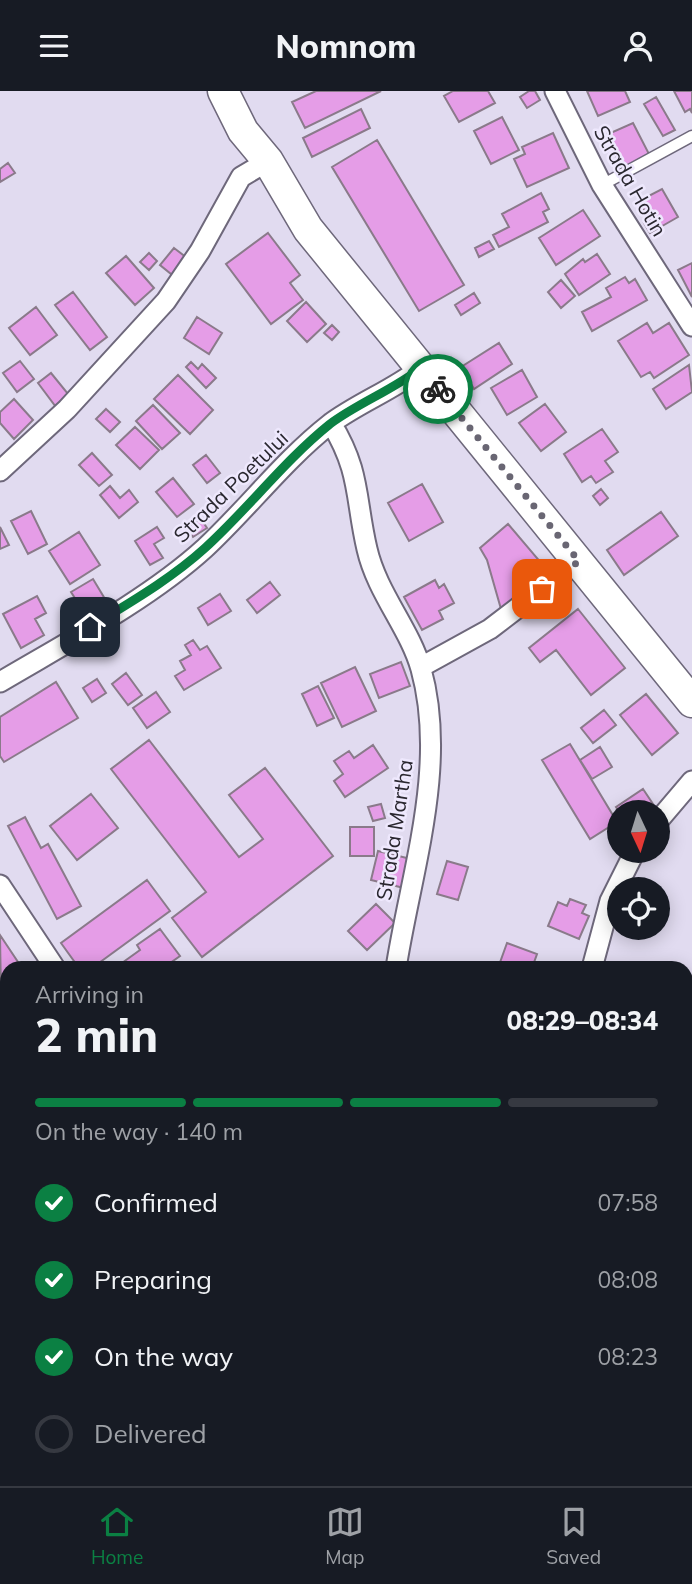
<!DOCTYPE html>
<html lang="en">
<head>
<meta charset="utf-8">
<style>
  :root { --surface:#171b24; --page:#20242c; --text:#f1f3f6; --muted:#9ea1a6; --line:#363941; --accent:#0b8043 }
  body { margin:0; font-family:Mulish,sans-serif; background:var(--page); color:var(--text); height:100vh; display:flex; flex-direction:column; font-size:26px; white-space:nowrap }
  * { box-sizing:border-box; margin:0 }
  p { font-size:23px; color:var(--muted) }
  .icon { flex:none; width:38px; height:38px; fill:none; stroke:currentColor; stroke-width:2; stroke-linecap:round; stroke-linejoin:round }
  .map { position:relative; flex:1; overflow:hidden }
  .panel { position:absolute; left:0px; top:870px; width:693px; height:527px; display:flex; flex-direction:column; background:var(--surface); border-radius:21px 21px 0 0; box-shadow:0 4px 18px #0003 }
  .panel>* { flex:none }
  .needle { width:46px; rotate:176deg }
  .buttons { position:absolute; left:607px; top:709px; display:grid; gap:14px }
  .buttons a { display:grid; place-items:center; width:63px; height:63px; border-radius:50%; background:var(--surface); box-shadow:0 4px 18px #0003; font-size:35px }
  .pin { position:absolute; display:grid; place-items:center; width:60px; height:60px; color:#fff; margin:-30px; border-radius:14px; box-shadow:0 4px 10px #0006 }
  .courier { position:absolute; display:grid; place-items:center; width:70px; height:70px; margin:-35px; border:5px solid #0b8043; border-radius:50%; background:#fff; color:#222; box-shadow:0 2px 9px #0007 }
  .head em { font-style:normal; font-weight:800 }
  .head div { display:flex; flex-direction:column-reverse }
  .head { display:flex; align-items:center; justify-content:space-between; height:119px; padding:0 35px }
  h1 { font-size:46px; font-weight:800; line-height:52px }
  .bar { display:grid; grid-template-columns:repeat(4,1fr); gap:10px 7px; align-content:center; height:84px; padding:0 35px }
  .bar i { height:9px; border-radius:5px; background:var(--line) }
  .bar .on { background:var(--accent) }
  .bar p { grid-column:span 4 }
  ol { padding:0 35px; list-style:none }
  li { display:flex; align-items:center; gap:21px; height:77px }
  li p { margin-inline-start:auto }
  li .icon { padding:7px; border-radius:50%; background:var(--accent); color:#fff; stroke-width:4 }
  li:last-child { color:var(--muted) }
  li i { width:38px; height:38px; border:4px solid var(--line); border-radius:50% }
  header { display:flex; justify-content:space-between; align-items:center; height:91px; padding:0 35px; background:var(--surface); font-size:32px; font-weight:800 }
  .dock { display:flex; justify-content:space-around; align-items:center; height:98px; border-top:2px solid var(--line); background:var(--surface); font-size:19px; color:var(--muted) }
  .dock a { display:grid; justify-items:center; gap:4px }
  .dock .on { color:var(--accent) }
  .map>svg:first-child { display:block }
</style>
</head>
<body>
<header><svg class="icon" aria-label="menu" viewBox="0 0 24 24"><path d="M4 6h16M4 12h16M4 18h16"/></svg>Nomnom<svg class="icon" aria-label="person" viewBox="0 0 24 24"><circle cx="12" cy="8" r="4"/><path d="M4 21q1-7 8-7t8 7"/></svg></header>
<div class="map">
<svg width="692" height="1395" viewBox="0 0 692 1395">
  <rect width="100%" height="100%" fill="#e1dbf0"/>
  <!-- green -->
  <path fill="#dc9db7" d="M7,1211V1390H343L349,1395H0V1217Z"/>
  <!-- building -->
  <path fill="#e59de7" stroke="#8a7a8a" stroke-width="2" d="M316,0H381L305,37L292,11Z
    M453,0H488L495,12L459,31L444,5Z
    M529,0H535L540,9L527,17L520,6Z
    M587,0H625L630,11L598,25Z
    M674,0H692V22L690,18L685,21Z
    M656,6L675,39L663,45L644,13Z
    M361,18L370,37L312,66L303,47Z
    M502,26L519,59L491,73L474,40Z
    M633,32L650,65L623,79L606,44Z
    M553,42L569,77L527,96L514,68L525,63L522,56Z
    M377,49L464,194L419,220L332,76Z
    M8,72L15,82L0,91V78Z
    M662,98L678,126L650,142L644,132L650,129L639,110Z
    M541,102L549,118L543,121L548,131L499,156L493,144L509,136L502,123Z
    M583,119L600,145L556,174L539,147Z
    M268,142L300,184L290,192L303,209L271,233L226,173Z
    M489,150L494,158L479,166L475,157Z
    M174,157L191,170L176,187L160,174Z
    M149,162L157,170L149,179L140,171Z
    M597,163L610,183L579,204L565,183L583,168L585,171Z
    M126,165L154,197L135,214L106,182Z
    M692,172V206L678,179Z
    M625,186L629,192L635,188L647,209L592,240L582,221L611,206L606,197Z
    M561,189L575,205L561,217L548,201Z
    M73,201L107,246L90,259L55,214Z
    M474,202L480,212L461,224L455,214Z
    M306,211L326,233L307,251L287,230Z
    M36,216L57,244L30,264L9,237Z
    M197,226L222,242L209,263L184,247Z
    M647,232L653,242L669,232L689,264L654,287L650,281L641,286L618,250Z
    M332,234L339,241L332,249L324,242Z
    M499,252L512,273L474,298L461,276Z
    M20,270L34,288L17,301L3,282Z
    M191,271L198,278L202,273L216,287L206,297L186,276Z
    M689,274L692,301L666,318L653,298Z
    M522,279L537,306L507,324L491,297Z
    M51,282L73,309L59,320L38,292Z
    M178,284L213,319L190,343L154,308Z
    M14,308L33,329L14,348L0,332V321Z
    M545,313L566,341L541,360L519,332Z
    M153,314L180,342L162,358L136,330Z
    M106,318L120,331L110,341L96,328Z
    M135,336L159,359L140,378L116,354Z
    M602,338L618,361L605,370L613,381L596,392L591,385L582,391L564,363Z
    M92,362L112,384L99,395L79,374Z
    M206,364L220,382L207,392L193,374Z
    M173,387L194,413L177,426L156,401Z
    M422,393L443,431L409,450L388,412Z
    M110,395L120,407L129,399L138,411L119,427L100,404Z
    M601,398L608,407L600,414L593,405Z
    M31,420L47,453L28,463L11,430Z
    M661,421L678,445L624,484L607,459Z
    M201,428L207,437L193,446L187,437Z
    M508,433L548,480L501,518L487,469L480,457Z
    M0,436L9,454L0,458Z
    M157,436L164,447L154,453L163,467L150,474L135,450Z
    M79,441L100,474L70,493L49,460Z
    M93,488L108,513L87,526L71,501Z
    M435,489L439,497L444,493L454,512L439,520L443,528L422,539L404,506Z
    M270,491L280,504L257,522L247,509Z
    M220,503L231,520L208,534L198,517Z
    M37,505L46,522L35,528L44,544L21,557L3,523Z
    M578,518L625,577L591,604L556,559L540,571L529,557Z
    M193,549L200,559L207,555L221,577L184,599L175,585L185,579L180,570L191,564L185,554Z
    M401,571L410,595L379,607L370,583Z
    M355,576L376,620L342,636L321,592Z
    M126,582L142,604L128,614L112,593Z
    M97,588L106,602L92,611L83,597Z
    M56,591L78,627L4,671L0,665V626Z
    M318,595L334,627L317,635L302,603Z
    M156,601L170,621L147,637L133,617Z
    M646,603L678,642L652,664L620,624Z
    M604,619L616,634L593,652L581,637Z
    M149,649L239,766L263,748L229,704L265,677L333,765L202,866L172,827L206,801L111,678Z
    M570,653L617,731L590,748L542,669Z
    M373,654L388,677L345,706L334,690L343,683L334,670L349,660L354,667Z
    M600,656L612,676L592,688L580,669Z
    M643,698L655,716L647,721L620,722L616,716Z
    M91,703L118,737L77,769L50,735Z
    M381,713L385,727L373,730L368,716Z
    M25,726L41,757L48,753L81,815L57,828L8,735Z
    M350,736H374V765H350Z
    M378,760L411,768L404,797L371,789Z
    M447,770L468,776L458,809L437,803Z
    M147,789L170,820L92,877H79L61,852Z
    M570,808L586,814L582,822L589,825L579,848L548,835L558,811L567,815Z
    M376,813L395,832L367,859L348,840Z
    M160,838L180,865L163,877H115L140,859L137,854Z
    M0,844L22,877H7V901L1,905Z
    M507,852L537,863L532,877H498Z
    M689,946L692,948V968L686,964Z
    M7,951V982L0,974V957Z
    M7,1035V1050L0,1041Z
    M692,1241V1259L686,1263V1246Z
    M686,1279L692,1288V1306L686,1310Z
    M692,1322V1360H691L686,1352V1326Z"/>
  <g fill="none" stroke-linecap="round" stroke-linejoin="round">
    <defs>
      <path id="lane" d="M602,94L692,45"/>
      <path id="street" d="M555,0L602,94L692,235
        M331,332C361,381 355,407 367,458C377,502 410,538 421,578C448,675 411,781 396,877
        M0,380L67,318L166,210L200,160L241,86L268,70
        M421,576L490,538L579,470
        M0,591C66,552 149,508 205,457C248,417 284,369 330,333C358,312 393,299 421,277
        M658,730L692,690
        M0,794L55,877
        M592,877L610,810L635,760
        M686,1376L692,1379"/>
      <path id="primary" d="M223,0L243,40L268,70L308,138L692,611"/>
    </defs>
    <!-- lane casing -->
    <use href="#lane" stroke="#6e687b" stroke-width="13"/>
    <!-- street casing -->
    <use href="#street" stroke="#6e687b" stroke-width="23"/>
    <!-- primary casing -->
    <use href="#primary" stroke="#6e687b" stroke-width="33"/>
    <!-- lane -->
    <use href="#lane" stroke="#fff" stroke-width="10"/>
    <!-- street -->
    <use href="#street" stroke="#fff" stroke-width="19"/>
    <!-- primary -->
    <use href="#primary" stroke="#fff" stroke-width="30"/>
  </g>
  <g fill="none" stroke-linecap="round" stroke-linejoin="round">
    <!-- done -->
    <path stroke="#696673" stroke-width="7" stroke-dasharray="0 12.6" d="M438,298L579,470L542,498"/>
    <!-- route -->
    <path stroke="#0b8043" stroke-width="9" d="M90,536C129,512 171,488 205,457C248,418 284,370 330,333C358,312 393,299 421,277L438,298"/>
  </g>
  <g text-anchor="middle" stroke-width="5" stroke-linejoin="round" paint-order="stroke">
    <!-- street labels -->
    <g font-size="21" fill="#29272f" stroke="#eee8fd">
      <text transform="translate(630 90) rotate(60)" y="7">Strada Hotin</text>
      <text transform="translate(231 396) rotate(-44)" y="7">Strada Poetului</text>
      <text transform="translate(395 739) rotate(-81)" y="7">Strada Martha</text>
    </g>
  </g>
</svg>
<div class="buttons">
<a><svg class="needle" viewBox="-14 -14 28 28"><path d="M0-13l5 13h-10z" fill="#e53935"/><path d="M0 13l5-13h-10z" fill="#9ea1a6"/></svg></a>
<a><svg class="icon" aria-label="locate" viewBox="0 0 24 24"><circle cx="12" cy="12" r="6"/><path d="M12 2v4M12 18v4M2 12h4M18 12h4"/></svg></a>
</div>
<div class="pin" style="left:542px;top:498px;background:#ea580c"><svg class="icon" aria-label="bag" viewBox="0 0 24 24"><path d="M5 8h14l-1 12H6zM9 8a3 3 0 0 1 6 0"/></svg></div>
<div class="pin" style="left:90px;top:536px;background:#1f2937"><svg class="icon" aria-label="home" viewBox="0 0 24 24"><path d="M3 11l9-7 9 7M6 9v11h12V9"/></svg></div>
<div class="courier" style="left:438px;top:298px"><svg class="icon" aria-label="bike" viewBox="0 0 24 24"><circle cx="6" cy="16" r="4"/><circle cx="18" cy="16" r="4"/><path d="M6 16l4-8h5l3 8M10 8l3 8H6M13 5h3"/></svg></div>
<section class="panel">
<div class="head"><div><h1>2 min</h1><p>Arriving in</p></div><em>08:29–08:34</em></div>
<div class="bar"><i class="on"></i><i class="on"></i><i class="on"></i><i></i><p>On the way · 140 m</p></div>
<ol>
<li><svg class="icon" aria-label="check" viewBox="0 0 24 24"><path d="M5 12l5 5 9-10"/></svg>Confirmed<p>07:58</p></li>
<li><svg class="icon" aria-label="check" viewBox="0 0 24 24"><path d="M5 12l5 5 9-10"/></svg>Preparing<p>08:08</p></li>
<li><svg class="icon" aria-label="check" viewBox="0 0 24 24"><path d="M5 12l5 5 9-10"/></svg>On the way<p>08:23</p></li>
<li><i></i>Delivered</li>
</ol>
</section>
</div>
<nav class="dock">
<a class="on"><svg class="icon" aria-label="home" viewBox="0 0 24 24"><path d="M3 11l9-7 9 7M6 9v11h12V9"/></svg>Home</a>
<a><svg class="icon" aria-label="map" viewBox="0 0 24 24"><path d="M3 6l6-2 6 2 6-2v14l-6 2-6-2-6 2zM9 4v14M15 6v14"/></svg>Map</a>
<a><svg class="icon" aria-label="saved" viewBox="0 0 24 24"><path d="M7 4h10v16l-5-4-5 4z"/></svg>Saved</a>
</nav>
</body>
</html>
